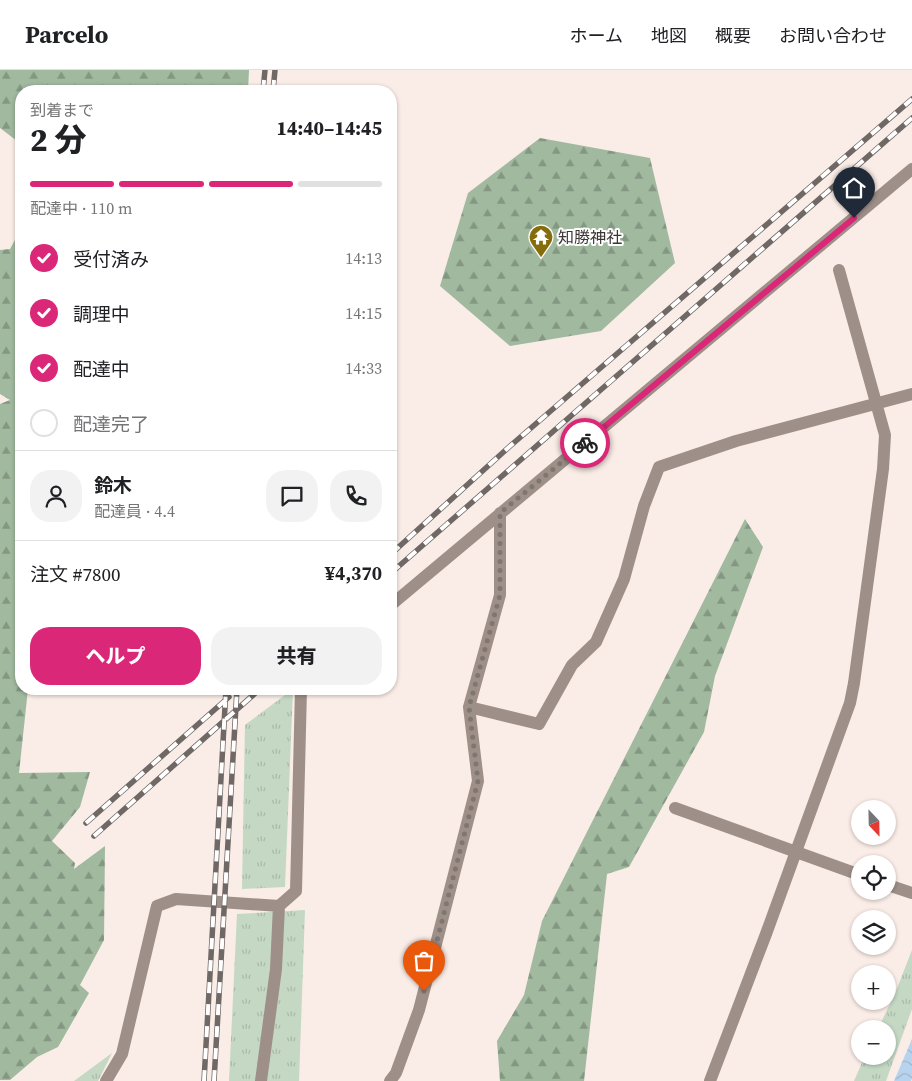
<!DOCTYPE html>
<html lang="ja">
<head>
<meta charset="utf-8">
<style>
  :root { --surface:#fff; --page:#f2f2f2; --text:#202124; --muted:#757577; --line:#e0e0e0; --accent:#db2777 }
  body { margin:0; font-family:"Source Serif 4","Noto Sans JP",serif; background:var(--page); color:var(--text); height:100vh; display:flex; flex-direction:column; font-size:19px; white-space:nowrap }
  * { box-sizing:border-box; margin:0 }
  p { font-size:16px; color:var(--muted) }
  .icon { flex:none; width:28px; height:28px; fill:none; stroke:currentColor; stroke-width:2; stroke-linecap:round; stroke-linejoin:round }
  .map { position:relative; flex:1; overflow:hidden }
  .side { position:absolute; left:15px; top:15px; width:382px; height:610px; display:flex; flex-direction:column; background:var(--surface); border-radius:20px; box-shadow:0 1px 4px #0004 }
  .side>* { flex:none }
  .needle { width:32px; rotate:158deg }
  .buttons { position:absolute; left:851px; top:730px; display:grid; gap:10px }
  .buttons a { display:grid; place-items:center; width:45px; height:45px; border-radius:50%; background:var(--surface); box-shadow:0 1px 4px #0004; font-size:25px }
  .pin { position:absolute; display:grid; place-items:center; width:42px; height:42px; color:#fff; margin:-51px -21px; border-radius:50% 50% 50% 0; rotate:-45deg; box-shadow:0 0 5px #0007 }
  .pin .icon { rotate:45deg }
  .courier { position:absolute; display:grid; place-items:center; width:50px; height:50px; margin:-25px; border:4px solid #db2777; border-radius:50%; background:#fff; color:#222; box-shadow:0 1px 6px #0007 }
  .summary em { font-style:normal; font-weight:800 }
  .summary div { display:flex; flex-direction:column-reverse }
  .summary { display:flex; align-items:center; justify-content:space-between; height:85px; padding:0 15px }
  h1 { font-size:32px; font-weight:800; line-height:38px }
  .bar { display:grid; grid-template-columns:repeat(4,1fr); gap:8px 5px; align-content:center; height:60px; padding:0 15px }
  .bar i { height:6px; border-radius:4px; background:var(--line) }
  .bar .on { background:var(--accent) }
  .bar p { grid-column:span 4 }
  .line { display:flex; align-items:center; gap:12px; padding:0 15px; border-top:1px solid var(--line) }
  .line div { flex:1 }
  .round { display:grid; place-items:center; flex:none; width:52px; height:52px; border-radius:20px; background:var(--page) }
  ol { padding:0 15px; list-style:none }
  li { display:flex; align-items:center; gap:15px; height:55px }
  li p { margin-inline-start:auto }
  li .icon { padding:5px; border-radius:50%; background:var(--accent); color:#fff; stroke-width:4 }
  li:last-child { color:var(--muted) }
  li i { width:28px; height:28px; border:2px solid var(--line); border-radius:50% }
  .cta { display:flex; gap:10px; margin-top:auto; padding:10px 15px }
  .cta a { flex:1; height:58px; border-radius:20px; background:var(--accent); color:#fff; font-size:20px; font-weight:800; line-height:58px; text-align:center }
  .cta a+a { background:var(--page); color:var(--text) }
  header { display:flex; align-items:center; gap:30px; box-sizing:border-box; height:70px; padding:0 25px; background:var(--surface); border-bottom:1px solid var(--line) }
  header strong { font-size:24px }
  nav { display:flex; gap:28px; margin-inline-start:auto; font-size:18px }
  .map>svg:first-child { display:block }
</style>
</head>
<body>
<header>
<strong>Parcelo</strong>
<nav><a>ホーム</a><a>地図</a><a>概要</a><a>お問い合わせ</a></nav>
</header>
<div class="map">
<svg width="912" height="1011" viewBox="0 0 912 1011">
  <defs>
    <pattern id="grass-tufts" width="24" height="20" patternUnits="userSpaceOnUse" patternTransform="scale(1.25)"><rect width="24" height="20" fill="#c4d8c4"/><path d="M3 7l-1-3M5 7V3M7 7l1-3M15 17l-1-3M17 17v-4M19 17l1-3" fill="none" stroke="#a9baa9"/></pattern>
    <pattern id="forest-firs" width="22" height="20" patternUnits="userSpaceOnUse" patternTransform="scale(1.25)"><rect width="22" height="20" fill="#a0b99f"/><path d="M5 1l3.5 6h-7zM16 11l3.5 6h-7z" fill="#849782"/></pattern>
    <pattern id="water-waves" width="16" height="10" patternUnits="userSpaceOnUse" patternTransform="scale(1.25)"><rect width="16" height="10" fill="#b8d3ed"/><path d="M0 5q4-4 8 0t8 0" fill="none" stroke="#9fb6cc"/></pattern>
  </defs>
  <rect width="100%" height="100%" fill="#faece6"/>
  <!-- grass -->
  <path fill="url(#grass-tufts)" d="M293,619L285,817L242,819L245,655Z
    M305,840L299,1011H229L237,844Z
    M912,880V939L886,1011H854L865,986H888V959H878L896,921Z
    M112,983L98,1011H74Z"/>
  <!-- forest -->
  <path fill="url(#forest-firs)" d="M0,0H249L248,21H21V74L0,58Z
    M540,68L650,88L675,193L601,261L510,276L440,216L468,123Z
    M21,159V619H28L19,703L90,702L80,737L52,771L75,793L74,799L105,776L104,870L80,915L89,923L58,977L37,987L10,1010H0V334L10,330L0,324V180L10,179Z
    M745,449L763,477L715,606L704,662L629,797L607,804L584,1011H500L497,971L524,925L542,851Z"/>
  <!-- water -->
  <path fill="url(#water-waves)" d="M912,969V1008L911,1011H894Z"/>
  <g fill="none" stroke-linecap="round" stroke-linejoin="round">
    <!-- minor -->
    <path stroke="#9e8f88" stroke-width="12" d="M391,535L912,99
      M469,637L539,654L572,595L596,572L624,509L644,436L659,397L736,371L912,324
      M675,738L860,805
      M888,815L912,823
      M106,1011L122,984L157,836L176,829L279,836
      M261,1011L276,899L279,836L296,821L301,619
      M390,1011L396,1003L419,940L478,711L469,637L500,525V443
      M710,1011L766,864L850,633L854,613L883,399L885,365L839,200"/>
    <defs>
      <path id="rail" d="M263,21L265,0
        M273,21L275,0
        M391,484L509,377L912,29
        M391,503L912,48
        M86,753L229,627
        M94,766L260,619
        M204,1011L226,619
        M214,1011L237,619"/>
    </defs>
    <!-- rail casing -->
    <use href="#rail" stroke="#6f6865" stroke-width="5.5"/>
    <!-- rail -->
    <use href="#rail" stroke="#fff" stroke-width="4" stroke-dasharray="11" stroke-linecap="butt"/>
  </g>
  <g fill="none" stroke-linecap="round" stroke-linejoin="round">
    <!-- done -->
    <path stroke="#7e7672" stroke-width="5" stroke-dasharray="0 9" d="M424,921L478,711L469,637L500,525V443L585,373"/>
    <!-- route -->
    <path stroke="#db2777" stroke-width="6" d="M585,373L854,148"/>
  </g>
  <!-- icons -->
  <defs>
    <symbol id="temple-pin" viewBox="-11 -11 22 30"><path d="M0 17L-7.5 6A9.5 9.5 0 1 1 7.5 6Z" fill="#866d0b" stroke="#fff"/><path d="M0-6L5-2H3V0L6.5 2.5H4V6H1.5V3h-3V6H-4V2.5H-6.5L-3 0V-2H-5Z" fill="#fff"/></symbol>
  </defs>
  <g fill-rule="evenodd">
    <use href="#temple-pin" x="527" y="153" width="28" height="38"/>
  </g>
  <g text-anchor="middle" stroke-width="4" stroke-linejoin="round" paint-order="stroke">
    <!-- poi labels -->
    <g font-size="16" fill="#3b3634" stroke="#fff" text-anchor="start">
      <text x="558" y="173">知勝神社</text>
    </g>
  </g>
</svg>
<div class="buttons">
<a><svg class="needle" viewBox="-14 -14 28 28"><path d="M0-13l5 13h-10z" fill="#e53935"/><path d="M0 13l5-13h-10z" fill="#757577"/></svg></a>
<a><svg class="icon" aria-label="locate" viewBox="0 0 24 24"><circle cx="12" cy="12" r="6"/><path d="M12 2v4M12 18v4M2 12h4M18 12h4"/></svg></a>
<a><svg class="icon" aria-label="layers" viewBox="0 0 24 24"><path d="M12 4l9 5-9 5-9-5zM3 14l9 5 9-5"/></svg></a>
<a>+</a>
<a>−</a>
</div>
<div class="pin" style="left:424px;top:921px;background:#ea580c"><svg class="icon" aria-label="bag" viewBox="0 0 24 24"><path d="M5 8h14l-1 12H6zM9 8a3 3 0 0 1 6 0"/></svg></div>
<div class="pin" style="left:854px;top:148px;background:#1f2937"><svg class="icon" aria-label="home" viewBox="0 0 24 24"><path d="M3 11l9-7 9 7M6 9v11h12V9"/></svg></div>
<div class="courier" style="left:585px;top:373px"><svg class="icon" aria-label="bike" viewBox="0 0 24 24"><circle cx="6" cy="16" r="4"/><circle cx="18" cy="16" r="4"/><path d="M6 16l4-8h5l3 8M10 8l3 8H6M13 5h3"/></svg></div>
<section class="side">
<div class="summary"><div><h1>2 分</h1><p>到着まで</p></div><em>14:40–14:45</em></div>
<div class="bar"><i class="on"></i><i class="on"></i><i class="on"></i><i></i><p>配達中 · 110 m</p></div>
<ol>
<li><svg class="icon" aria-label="check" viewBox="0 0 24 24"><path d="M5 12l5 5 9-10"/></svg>受付済み<p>14:13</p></li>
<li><svg class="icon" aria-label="check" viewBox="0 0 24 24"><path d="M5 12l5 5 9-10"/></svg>調理中<p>14:15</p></li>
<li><svg class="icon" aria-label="check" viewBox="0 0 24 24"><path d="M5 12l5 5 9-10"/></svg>配達中<p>14:33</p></li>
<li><i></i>配達完了</li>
</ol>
<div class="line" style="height:90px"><a class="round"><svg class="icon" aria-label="person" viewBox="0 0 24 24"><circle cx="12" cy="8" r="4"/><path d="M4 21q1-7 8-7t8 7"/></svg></a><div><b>鈴木</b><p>配達員 · 4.4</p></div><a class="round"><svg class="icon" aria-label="chat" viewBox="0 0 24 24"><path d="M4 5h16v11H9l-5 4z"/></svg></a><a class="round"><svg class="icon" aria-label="phone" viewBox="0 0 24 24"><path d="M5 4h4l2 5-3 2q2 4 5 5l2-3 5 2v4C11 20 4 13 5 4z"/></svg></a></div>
<div class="line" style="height:65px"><div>注文 #7800</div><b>¥4,370</b></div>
<div class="cta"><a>ヘルプ</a><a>共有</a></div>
</section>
</div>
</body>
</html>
